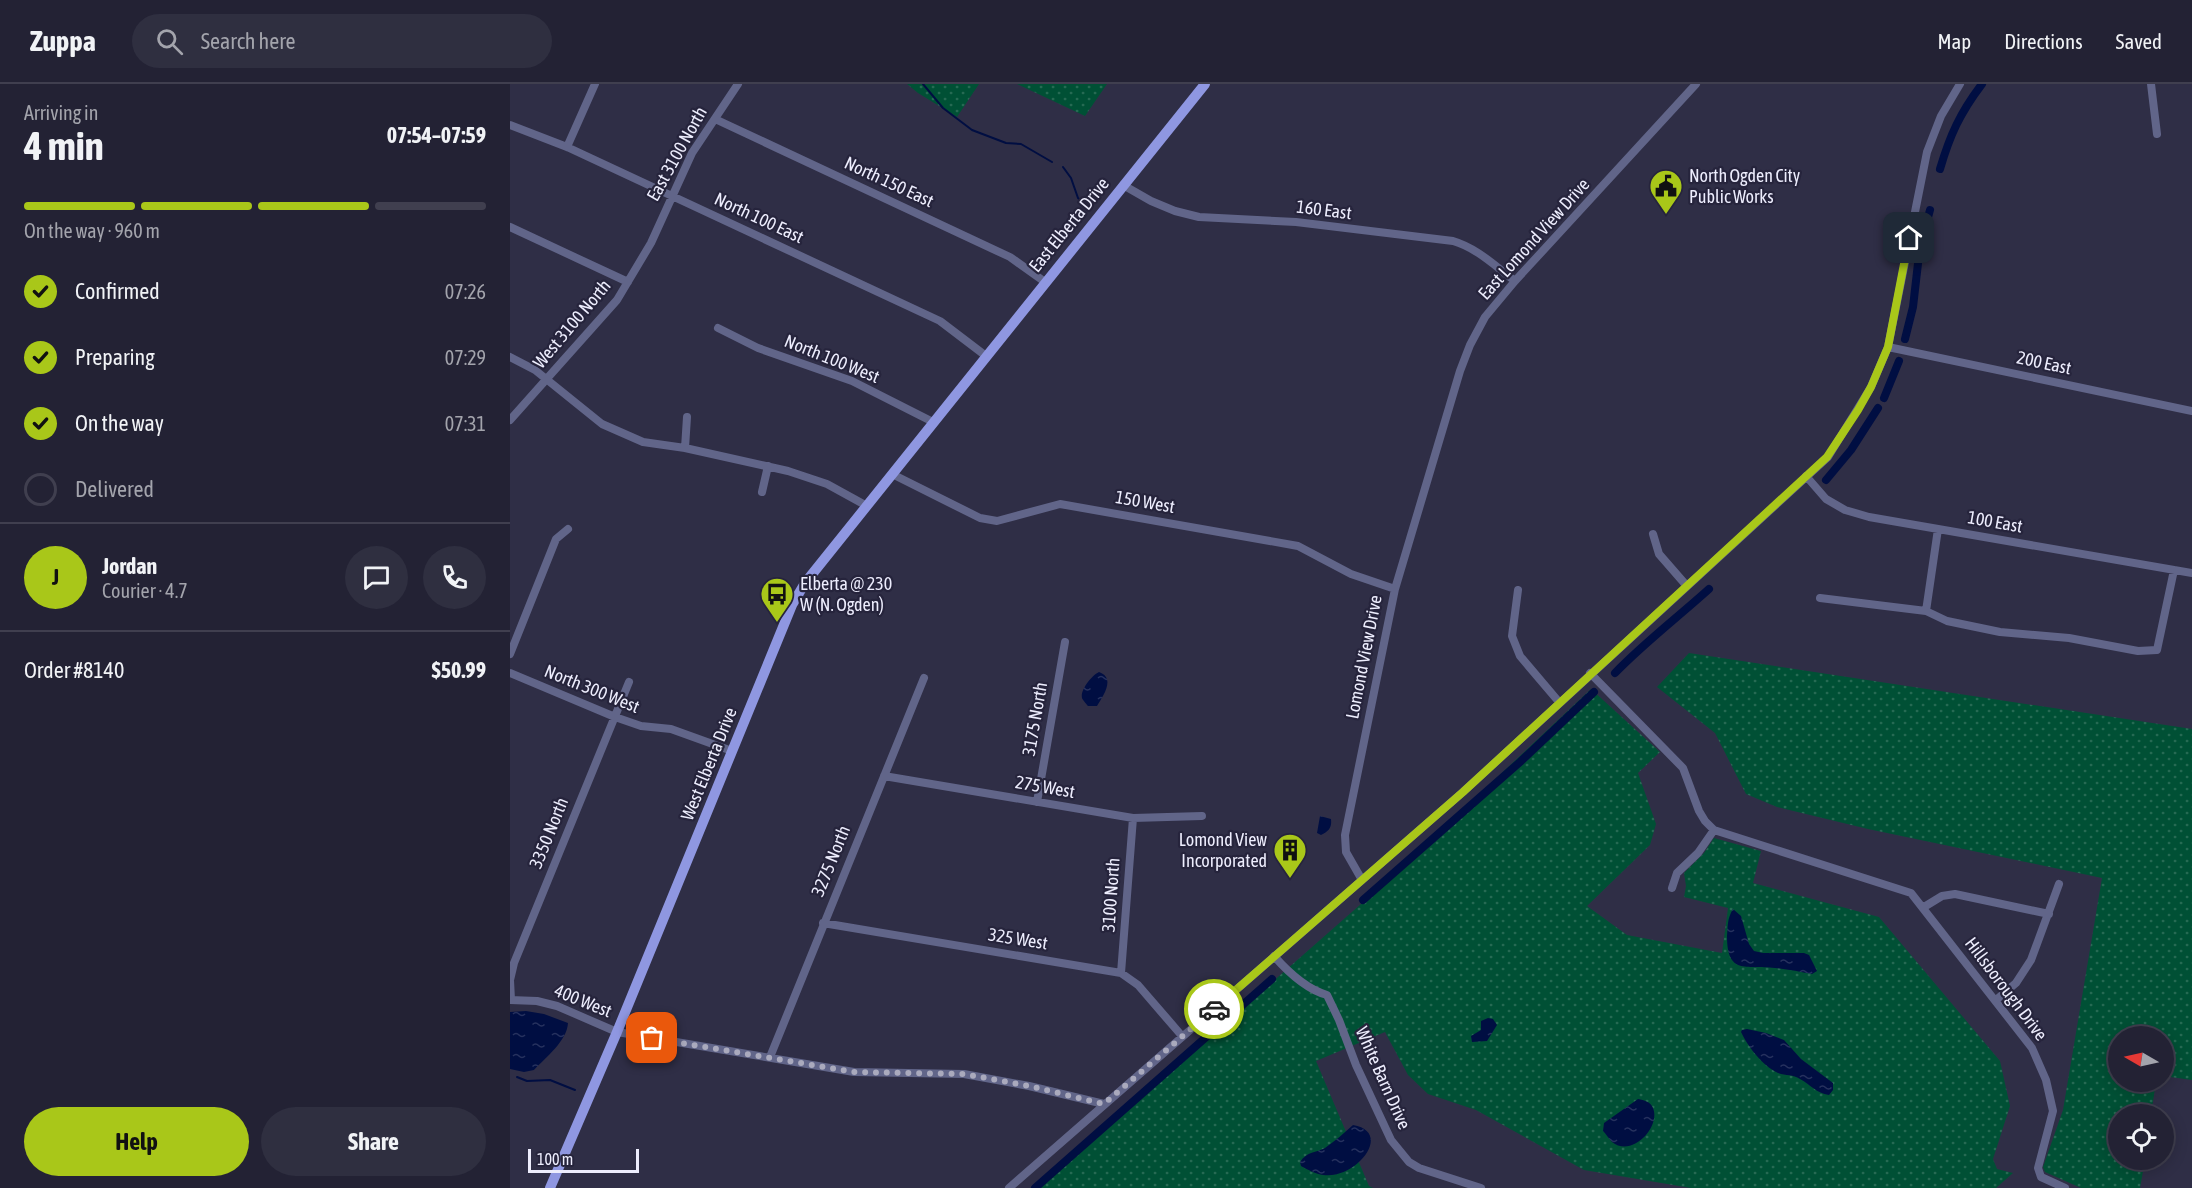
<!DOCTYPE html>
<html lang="en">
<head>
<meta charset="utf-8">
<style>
  :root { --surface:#232234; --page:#2f2f40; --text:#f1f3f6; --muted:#a3a4ac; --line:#403f4f; --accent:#a9c719 }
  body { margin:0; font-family:"Asap Condensed",sans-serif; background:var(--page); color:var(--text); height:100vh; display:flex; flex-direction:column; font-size:22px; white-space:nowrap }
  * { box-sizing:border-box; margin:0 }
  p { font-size:20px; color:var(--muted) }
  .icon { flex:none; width:33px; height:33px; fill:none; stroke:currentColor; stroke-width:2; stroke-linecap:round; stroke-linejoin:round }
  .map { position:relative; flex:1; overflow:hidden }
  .panel { display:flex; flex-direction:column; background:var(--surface); width:510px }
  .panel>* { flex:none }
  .needle { width:39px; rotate:279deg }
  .controls { position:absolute; left:1598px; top:942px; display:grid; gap:12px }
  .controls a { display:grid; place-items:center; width:66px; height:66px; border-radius:50%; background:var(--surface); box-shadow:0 3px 15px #0003,0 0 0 2px var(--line); font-size:30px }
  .scale { position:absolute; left:18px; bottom:15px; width:111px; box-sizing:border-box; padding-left:6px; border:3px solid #ededfd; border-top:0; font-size:16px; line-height:21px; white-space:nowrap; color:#ededfd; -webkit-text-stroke:4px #26243c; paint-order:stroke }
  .pin { position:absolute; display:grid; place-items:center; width:51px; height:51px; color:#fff; margin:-26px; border-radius:12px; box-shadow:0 3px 9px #0006 }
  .courier { position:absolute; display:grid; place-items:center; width:60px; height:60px; margin:-30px; border:4px solid #a9c719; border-radius:50%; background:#fff; color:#222; box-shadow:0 2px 8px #0007 }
  .overview em { font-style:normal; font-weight:700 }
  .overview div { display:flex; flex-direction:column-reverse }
  .overview { display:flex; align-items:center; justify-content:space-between; height:102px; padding:0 24px }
  h1 { font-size:39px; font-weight:700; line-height:45px }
  .bar { display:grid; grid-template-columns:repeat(4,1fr); gap:9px 6px; align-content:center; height:72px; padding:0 24px }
  .bar i { height:8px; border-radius:4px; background:var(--line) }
  .bar .active { background:var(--accent) }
  .bar p { grid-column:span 4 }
  .line { display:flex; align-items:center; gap:15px; padding:0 24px; border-top:2px solid var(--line) }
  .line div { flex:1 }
  .round { display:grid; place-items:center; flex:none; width:63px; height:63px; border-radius:32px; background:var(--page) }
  ol { padding:0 24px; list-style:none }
  li { display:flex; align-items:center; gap:18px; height:66px }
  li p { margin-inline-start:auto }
  li .icon { padding:6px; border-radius:50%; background:var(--accent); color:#111; stroke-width:4 }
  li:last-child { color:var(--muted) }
  li i { width:33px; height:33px; border:3px solid var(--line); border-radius:50% }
  .cta { display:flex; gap:12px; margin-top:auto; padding:12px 24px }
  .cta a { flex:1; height:69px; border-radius:36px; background:var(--accent); color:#111; font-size:24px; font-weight:700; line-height:69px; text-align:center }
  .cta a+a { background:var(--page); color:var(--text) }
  header { display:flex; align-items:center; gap:36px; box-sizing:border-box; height:84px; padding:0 30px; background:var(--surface); border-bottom:2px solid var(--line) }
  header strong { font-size:28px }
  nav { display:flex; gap:33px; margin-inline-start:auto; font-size:21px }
  .search { width:420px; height:54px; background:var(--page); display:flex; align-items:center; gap:15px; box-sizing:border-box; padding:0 21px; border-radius:33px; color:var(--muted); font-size:22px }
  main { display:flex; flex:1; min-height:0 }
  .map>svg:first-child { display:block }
</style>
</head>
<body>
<header>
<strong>Zuppa</strong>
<div class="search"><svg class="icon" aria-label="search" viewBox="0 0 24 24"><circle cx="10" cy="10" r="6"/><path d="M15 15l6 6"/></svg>Search here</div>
<nav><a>Map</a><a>Directions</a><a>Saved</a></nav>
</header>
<main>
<section class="panel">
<div class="overview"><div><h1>4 min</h1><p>Arriving in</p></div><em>07:54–07:59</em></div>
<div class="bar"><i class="active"></i><i class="active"></i><i class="active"></i><i></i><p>On the way · 960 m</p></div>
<ol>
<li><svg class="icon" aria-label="check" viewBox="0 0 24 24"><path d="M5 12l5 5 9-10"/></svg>Confirmed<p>07:26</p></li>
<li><svg class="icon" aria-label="check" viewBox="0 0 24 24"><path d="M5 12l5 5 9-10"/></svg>Preparing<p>07:29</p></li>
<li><svg class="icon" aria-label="check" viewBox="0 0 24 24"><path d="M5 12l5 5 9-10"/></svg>On the way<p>07:31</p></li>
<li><i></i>Delivered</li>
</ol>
<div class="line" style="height:108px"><b class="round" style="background:var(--accent);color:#111">J</b><div><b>Jordan</b><p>Courier · 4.7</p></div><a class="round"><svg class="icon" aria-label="chat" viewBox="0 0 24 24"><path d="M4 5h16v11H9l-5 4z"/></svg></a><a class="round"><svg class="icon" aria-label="phone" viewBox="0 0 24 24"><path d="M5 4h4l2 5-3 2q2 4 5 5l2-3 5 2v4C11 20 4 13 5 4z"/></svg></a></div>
<div class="line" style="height:78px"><div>Order #8140</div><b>$50.99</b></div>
<div class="cta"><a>Help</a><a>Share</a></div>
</section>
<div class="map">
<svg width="1682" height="1104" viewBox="0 0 1682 1104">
  <defs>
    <pattern id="green-dots" width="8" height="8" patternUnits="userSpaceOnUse" patternTransform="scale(1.5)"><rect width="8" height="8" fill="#005035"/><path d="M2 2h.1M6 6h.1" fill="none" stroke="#266a53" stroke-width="1.8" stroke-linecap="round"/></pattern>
    <pattern id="water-ripples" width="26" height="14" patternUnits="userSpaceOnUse" patternTransform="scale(1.5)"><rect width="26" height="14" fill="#000e42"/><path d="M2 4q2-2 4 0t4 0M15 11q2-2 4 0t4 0" fill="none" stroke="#26315e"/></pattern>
  </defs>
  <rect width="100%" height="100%" fill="#2f2e46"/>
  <!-- green -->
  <path fill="url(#green-dots)" d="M397,0H469L447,33L408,9Z
    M507,0H597L575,32Z
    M1179,569L1682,645V996L1653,992V952H1608V998H1646L1641,1030H1608V1076H1635L1630,1104H1571L1535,1088L1533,1083L1553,1026L1592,794L1358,745L1267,723L1236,710L1205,649L1147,603Z
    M1081,605L1150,668L1128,689L1146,740L1140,761L1077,822L1117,851L1212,869L1218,824L1174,813L1176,802L1174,789L1194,769L1204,754L1251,767L1243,799L1369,833L1490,977L1500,1022L1483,1075L1487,1085L1503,1089L1486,1104H1181L1074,1086L966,1026L918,1010L898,991L875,948L806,977L859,1102L863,1104H528L876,798Z"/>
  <!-- water -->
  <path fill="url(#water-ripples)" d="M589,588C606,594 593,612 587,622H578C578,622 572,615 572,614C570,606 582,591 589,588Z
    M810,732L821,735C822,744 819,747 811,751L807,749Z
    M1223,825L1231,832L1239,860L1244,867L1253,869H1294L1299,871L1307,887L1302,890C1290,888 1277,885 1265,884C1235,881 1217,891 1217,852C1218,841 1217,835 1223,825Z
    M16,927L34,930L58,939C57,957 36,973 24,986L14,988L0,985V928Z
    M978,934L983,935L987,941L977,957L962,958L961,952L971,946V937Z
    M1237,945L1256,949L1274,956L1291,975L1323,999V1006L1319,1011C1306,1009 1301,1001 1290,995C1283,990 1276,992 1268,989C1253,982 1238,963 1231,948L1232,946Z
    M1128,1015C1134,1016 1141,1018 1143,1024C1151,1043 1122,1074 1102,1058C1099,1055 1096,1050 1093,1047L1094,1039Z
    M843,1041C884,1048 846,1096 813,1091C806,1090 798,1086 791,1082L790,1078C797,1067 806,1069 815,1064C825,1057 834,1049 843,1041Z"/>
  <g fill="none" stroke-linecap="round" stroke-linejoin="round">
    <!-- stream -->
    <path stroke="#000e42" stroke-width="2" d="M413,0L433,24L462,46L496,59L511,60L542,78
      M553,83L561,94L568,114L579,125
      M7,993L17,997L40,996L65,1006"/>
    <!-- canal -->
    <path stroke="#000e42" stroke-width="8" d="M1430,85C1440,51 1450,29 1472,0
      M1395,255L1403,223L1410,162L1420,126
      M1374,314L1389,277
      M1316,396L1341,366L1368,324
      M1105,589C1134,559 1168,533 1199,505
      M853,816L1010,678L1084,608
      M525,1104L762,895"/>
    <!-- minor -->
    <path stroke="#616589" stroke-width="8" d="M1641,0L1647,50
      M205,35L500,173L535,198
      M0,41L57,63L430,237L476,272
      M57,63L85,0
      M613,101L641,117L665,127L689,133L786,138L943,157C967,164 985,182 1005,197
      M0,143L118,198
      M208,244L248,264L342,297L423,338
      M1378,263L1682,327
      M0,273L25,286L92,340L133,358L175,364L278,387L317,400L357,422
      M0,336L107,216L141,159L182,69L228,0
      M175,364L177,333
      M382,390L470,434L487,437L550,420L788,462L841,490L885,505
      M1296,392L1316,415L1335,426L1359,433L1682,489
      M252,408L258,382
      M1143,450L1149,470L1176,501
      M1008,506L1002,552L1010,572L1049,618
      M1310,514L1416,527L1437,537L1490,548L1559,554L1628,567L1647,566L1664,486
      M1416,527L1428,445
      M0,570L46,455L58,445
      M0,589L105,633L131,642L161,645L222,667
      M1080,589L1173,684L1189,727L1195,737L1204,746L1401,809L1522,964L1536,996L1543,1027L1528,1084L1531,1093L1555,1104
      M374,692L623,734L692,732
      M527,718L555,558
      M852,796L836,768L835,751L885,505L950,287L960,261L975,233L1005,197L1186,0
      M1162,804L1167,789L1188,769L1204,746
      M1414,823L1432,812L1445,810L1539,830
      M313,839L611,889L628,901L672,952
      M764,872C778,888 796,905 817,911L829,936L846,981L881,1056L899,1078L909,1084L971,1104
      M611,889L623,734
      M0,916L27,917L47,922L107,948L344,988L454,990L519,1002L594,1020
      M1,916L0,896L4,879L119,598
      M1486,916L1506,899L1521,876L1549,800
      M260,973L414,594
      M499,1104L953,708L1318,373L1361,303L1378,263L1417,68L1431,32L1450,0"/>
    <!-- major -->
    <path stroke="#8f97e1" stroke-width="10" d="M40,1104L107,948L282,521L295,499L695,0"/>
  </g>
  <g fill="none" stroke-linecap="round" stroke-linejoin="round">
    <!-- done -->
    <path stroke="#aaaabd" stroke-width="6" stroke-dasharray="0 10.8" d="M142,954L344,988L454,990L519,1002L594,1020L704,925"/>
    <!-- route -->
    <path stroke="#a9c719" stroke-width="8" d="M704,925L953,708L1317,373L1348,326L1361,303L1378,263L1399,154"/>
  </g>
  <!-- icons -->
  <defs>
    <symbol id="civic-pin" viewBox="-11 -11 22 30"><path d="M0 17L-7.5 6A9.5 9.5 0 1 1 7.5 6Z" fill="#a9c719" stroke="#26243c"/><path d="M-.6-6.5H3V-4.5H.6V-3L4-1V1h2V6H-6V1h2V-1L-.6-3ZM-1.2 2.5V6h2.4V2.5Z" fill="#111"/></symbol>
    <symbol id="bus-pin" viewBox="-11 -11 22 30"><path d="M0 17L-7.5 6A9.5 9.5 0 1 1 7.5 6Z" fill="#a9c719" stroke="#26243c"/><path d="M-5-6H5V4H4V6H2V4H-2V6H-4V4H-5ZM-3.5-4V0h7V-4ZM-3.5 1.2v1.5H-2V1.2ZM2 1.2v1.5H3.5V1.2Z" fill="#111"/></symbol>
    <symbol id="building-pin" viewBox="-11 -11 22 30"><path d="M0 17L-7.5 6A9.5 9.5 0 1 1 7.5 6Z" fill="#a9c719" stroke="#26243c"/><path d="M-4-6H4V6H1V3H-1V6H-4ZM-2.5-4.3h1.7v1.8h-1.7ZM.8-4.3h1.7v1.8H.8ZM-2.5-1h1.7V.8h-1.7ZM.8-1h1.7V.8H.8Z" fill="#111"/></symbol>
  </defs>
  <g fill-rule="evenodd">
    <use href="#civic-pin" x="1137" y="83" width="38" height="52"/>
    <use href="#bus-pin" x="248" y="491" width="38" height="52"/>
    <use href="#building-pin" x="761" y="747" width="38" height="52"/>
  </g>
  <g text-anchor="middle" stroke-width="4.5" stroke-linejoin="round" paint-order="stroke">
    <!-- street labels -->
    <g font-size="18" fill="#ededfd" stroke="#26243c">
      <text transform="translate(167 70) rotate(-61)" y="6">East 3100 North</text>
      <text transform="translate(379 98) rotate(25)" y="6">North 150 East</text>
      <text transform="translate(814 126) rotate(7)" y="6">160 East</text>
      <text transform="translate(249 134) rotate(25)" y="6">North 100 East</text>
      <text transform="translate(559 141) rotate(-51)" y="6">East Elberta Drive</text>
      <text transform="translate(1024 155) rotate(-48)" y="6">East Lomond View Drive</text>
      <text transform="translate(62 240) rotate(-50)" y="6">West 3100 North</text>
      <text transform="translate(322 275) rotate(22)" y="6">North 100 West</text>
      <text transform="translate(1534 279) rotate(12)" y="6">200 East</text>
      <text transform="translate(635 418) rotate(10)" y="6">150 West</text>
      <text transform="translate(1485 438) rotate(10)" y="6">100 East</text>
      <text transform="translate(854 573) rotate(-79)" y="6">Lomond View Drive</text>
      <text transform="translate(82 605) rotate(22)" y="6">North 300 West</text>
      <text transform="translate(525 635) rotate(-80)" y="6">3175 North</text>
      <text transform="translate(199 680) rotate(-68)" y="6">West Elberta Drive</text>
      <text transform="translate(535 703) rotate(10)" y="6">275 West</text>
      <text transform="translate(39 749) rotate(-68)" y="6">3350 North</text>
      <text transform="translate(321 777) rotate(-68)" y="6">3275 North</text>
      <text transform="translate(601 811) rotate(-86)" y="6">3100 North</text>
      <text transform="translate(508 855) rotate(9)" y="6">325 West</text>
      <text transform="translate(1496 905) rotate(53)" y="6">Hillsborough Drive</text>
      <text transform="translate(73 917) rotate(22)" y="6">400 West</text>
      <text transform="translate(873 994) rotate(66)" y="6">White Barn Drive</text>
    </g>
    <!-- poi labels -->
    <g font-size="18" fill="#ededfd" stroke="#26243c" text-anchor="start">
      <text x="1179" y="98">North Ogden City<tspan x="1179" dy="21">Public Works</tspan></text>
      <text x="290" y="506">Elberta @ 230<tspan x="290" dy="21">W (N. Ogden)</tspan></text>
      <text x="757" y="762" text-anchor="end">Lomond View<tspan x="757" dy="21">Incorporated</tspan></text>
    </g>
  </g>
</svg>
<div class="controls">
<a><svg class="needle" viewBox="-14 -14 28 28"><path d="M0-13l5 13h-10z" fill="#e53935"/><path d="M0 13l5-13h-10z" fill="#a3a4ac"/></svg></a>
<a><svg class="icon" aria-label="locate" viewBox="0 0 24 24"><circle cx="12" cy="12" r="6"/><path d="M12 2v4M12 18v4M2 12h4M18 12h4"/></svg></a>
</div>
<div class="scale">100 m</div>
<div class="pin" style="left:142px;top:954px;background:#ea580c"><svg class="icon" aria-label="bag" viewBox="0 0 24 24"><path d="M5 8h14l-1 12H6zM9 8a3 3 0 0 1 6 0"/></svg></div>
<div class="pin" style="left:1399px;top:154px;background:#1f2937"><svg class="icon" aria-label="home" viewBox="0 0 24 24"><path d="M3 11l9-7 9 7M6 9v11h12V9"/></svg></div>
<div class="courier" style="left:704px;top:925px"><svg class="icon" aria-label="car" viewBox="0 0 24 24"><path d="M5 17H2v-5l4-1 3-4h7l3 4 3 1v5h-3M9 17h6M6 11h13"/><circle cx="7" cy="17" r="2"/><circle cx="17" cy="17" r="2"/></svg></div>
</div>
</main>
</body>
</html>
